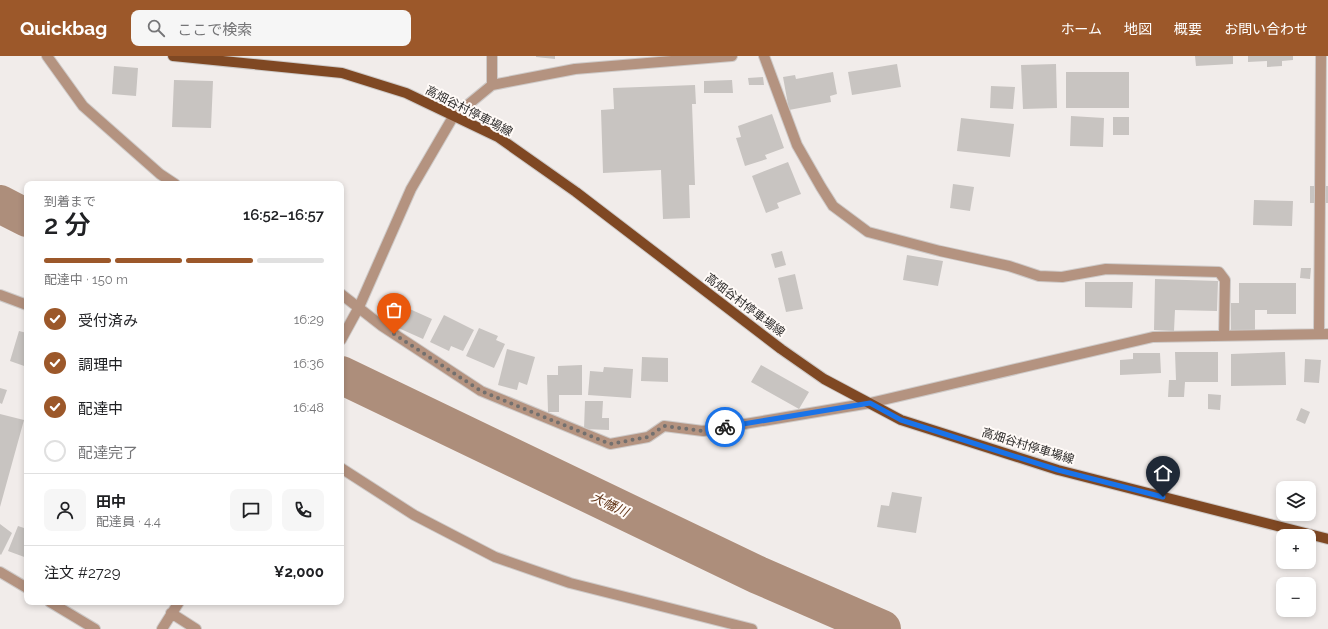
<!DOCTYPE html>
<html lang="ja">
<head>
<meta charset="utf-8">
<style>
  :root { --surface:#fff; --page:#f6f6f6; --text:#202124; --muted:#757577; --line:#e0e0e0; --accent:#9c582a }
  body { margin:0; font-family:Raleway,"Noto Sans JP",sans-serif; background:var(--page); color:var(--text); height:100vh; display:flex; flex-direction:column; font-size:15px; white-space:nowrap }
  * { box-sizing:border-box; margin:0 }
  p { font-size:13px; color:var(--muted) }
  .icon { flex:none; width:22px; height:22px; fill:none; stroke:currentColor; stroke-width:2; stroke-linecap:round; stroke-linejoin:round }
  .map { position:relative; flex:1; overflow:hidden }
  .drawer { position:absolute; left:24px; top:125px; width:320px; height:424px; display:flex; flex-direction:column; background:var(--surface); border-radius:8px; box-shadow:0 2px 6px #0003 }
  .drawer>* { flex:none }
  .fabs { position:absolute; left:1276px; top:425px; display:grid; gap:8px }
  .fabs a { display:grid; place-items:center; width:40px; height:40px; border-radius:8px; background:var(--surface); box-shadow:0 2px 6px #0003; font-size:20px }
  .pin { position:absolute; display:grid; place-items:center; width:34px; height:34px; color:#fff; margin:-41px -17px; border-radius:50% 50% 50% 0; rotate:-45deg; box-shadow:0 0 4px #0007 }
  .pin .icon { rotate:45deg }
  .courier { position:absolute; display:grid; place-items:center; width:40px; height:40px; margin:-20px; border:3px solid #1a73e8; border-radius:50%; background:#fff; color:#222; box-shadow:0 1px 5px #0007 }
  .headline em { font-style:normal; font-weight:600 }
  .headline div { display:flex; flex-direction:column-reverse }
  .headline { display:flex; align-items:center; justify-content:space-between; height:68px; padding:0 20px }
  h1 { font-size:26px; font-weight:600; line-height:30px }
  .bar { display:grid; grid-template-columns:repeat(4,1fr); gap:6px 4px; align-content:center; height:48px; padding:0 20px }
  .bar i { height:5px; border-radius:3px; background:var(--line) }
  .bar .active { background:var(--accent) }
  .bar p { grid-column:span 4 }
  .line { display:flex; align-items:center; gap:10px; padding:0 20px; border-top:1px solid var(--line) }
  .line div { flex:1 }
  .round { display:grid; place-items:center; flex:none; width:42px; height:42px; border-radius:8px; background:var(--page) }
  ol { padding:0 20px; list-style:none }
  li { display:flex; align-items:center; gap:12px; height:44px }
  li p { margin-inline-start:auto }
  li .icon { padding:4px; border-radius:50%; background:var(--accent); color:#fff; stroke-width:4 }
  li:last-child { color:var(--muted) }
  li i { width:22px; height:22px; border:2px solid var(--line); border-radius:50% }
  header { display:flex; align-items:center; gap:24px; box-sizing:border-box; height:56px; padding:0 20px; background:var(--accent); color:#fff }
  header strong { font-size:19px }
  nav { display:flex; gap:22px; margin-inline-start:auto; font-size:14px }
  .search { width:280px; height:36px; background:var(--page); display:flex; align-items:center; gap:10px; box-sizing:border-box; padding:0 14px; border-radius:8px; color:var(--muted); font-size:15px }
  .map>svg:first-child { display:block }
</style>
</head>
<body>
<header>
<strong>Quickbag</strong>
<div class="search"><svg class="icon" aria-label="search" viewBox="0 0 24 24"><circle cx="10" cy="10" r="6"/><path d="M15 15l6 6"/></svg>ここで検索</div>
<nav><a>ホーム</a><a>地図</a><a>概要</a><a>お問い合わせ</a></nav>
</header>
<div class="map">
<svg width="1328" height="573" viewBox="0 0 1328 573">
  <rect width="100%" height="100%" fill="#f1ecea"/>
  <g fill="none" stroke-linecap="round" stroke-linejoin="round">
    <!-- river -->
    <path stroke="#ad8e7b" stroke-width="38" d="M0,148L27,162
      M341,319L758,519L882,573"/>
  </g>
  <!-- building -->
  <path fill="#c8c4c1" d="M536,0H555V3L536,1Z
    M1195,0H1233V8L1196,10Z
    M1248,0H1293V4L1282,5V10L1267,11V5L1248,6Z
    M897,8L901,31L852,39L848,16Z
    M1056,8L1057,52L1023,53L1021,9Z
    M114,10L138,12L136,40L112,38Z
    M833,16L837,38L830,40L831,46L789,54L783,21L795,19L796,23Z
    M1066,16H1129V52H1066Z
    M763,21L764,29H749L748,22Z
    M174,24L213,25L211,72L172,71Z
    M732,24L733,37H704V25Z
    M695,29L696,48H692L695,129H689L690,162L663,163L661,114L603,117L601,54L614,53L613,32Z
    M991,30L1015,31L1013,53L990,52Z
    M772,58L784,92L765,99L767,103L745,110L736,82L741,81L738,70Z
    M1071,60L1104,62L1103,91L1070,90Z
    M1113,61H1129V79H1113Z
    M961,62L1014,68L1010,101L957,95Z
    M788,106L801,138L777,147L779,152L766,157L752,120Z
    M953,128L974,131L970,155L950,152Z
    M1310,130H1328V147H1310Z
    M1254,144L1293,145L1292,170L1253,169Z
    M782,195L786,209L775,212L771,198Z
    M907,199L943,205L938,230L903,224Z
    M1301,212H1311L1310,223L1300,222Z
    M795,218L803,253L786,256L778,222Z
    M1155,223L1218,225L1217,255L1175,254L1174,275L1154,274Z
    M1085,226H1133L1132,252L1085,251Z
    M1239,227H1296V258H1267V254H1255V275H1231V247H1239Z
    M394,246L432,263L423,283L385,266Z
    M444,259L474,274L463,295L451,290L449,295L430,286Z
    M479,272L498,280L496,284L505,288L494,312L466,300Z
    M19,275L27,277V311L10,305Z
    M507,293L535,301L527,329L519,326L517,334L498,329Z
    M1175,296H1218V326H1185L1184,341H1168L1169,324H1176Z
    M1285,296L1286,329L1231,330V298Z
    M1133,297H1160L1161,317L1120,319V304L1133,303Z
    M642,301L668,302V326L641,325Z
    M1305,303L1321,304L1319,327L1304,326Z
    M582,309V339H559V356H548L547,319H558V310Z
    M761,309L809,336L799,353L751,326Z
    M604,311L633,313L631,342L588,339L590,315L603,316Z
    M0,332L7,334L2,348L0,347Z
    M1208,338L1221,339L1220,354L1208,353Z
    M585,345H603L602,362H609V374L584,373Z
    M1301,352L1310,356L1305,368L1296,364Z
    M0,358L24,364L0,451Z
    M892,436L922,441L916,477L877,471L881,449L889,450Z
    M0,468L12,477L1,499L0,498Z
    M18,470L27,473V502L8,495Z"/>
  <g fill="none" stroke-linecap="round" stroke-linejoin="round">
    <defs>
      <path id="minor" d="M47,0L83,50L160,118L175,128
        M764,0L797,89L821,131L833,150L868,176L940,195L1009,210L1039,220L1062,221L1106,213L1219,216L1225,224L1224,280
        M492,29V0
        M341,238L382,270L481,335L610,388L648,381L664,370L703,375L870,347L1153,281L1328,278
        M0,239L27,249
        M1319,277L1321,0
        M341,284L359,251L411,133L453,61L492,29L575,13L732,0
        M341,412L414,459L495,501L570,527L752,573
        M0,516L27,532
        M50,546L95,573
        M171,557L196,573
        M162,573L179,546"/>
      <path id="major" d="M173,0L342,17L406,37L498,81L576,136L781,293L824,323L901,364L1058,414L1328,483"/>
    </defs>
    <!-- minor casing -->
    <use href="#minor" stroke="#cecac8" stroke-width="12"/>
    <!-- major casing -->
    <use href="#major" stroke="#cecac8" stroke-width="12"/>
    <!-- minor -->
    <use href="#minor" stroke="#b49380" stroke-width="10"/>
    <!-- major -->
    <use href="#major" stroke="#7f4823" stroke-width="10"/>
  </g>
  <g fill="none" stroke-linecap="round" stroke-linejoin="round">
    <!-- done -->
    <path stroke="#73706e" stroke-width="4" stroke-dasharray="0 7.2" d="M394,278L481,335L610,388L648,381L664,370L703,375L725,371"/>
    <!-- route -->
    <path stroke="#1a73e8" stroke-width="5" d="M725,371L870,347L901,364L1001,396L1058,414L1163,441"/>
  </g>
  <g text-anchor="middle" stroke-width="4" stroke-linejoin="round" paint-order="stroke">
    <!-- street labels -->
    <g font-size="12" fill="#2f2d2c" stroke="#fffaf7">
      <text transform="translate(469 55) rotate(27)" y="4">高畑谷村停車場線</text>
      <text transform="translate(745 249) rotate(37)" y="4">高畑谷村停車場線</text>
      <text transform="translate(1028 390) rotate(17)" y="4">高畑谷村停車場線</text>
    </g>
    <!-- water labels -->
    <g font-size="13" font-style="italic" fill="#633618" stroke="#fffaf7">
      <text transform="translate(610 448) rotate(26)" y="5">大幡川</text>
    </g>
  </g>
</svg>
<div class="fabs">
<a><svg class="icon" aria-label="layers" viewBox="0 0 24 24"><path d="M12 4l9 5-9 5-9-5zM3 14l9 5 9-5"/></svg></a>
<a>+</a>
<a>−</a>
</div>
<div class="pin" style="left:394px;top:278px;background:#ea580c"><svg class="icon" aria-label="bag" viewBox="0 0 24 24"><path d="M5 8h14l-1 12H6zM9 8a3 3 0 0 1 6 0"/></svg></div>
<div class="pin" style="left:1163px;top:441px;background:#1f2937"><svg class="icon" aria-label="home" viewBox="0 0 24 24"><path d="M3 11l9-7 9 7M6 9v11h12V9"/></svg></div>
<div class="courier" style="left:725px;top:371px"><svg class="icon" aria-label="bike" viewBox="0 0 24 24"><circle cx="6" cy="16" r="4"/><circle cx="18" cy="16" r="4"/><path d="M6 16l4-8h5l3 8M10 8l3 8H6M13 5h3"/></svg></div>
<section class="drawer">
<div class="headline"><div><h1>2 分</h1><p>到着まで</p></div><em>16:52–16:57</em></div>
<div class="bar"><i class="active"></i><i class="active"></i><i class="active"></i><i></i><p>配達中 · 150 m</p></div>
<ol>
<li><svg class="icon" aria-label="check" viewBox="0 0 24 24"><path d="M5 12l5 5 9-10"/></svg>受付済み<p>16:29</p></li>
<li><svg class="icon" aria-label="check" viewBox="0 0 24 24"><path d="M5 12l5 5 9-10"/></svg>調理中<p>16:36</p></li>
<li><svg class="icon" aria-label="check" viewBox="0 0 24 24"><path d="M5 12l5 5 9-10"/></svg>配達中<p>16:48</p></li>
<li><i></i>配達完了</li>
</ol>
<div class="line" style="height:72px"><a class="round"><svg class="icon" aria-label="person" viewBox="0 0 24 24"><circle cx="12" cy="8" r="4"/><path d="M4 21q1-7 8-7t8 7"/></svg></a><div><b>田中</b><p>配達員 · 4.4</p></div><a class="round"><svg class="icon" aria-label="chat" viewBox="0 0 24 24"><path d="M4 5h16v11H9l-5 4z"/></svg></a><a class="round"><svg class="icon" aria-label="phone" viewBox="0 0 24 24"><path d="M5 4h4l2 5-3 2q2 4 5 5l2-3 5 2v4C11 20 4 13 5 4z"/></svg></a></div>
<div class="line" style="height:52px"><div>注文 #2729</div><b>¥2,000</b></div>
</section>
</div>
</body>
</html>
